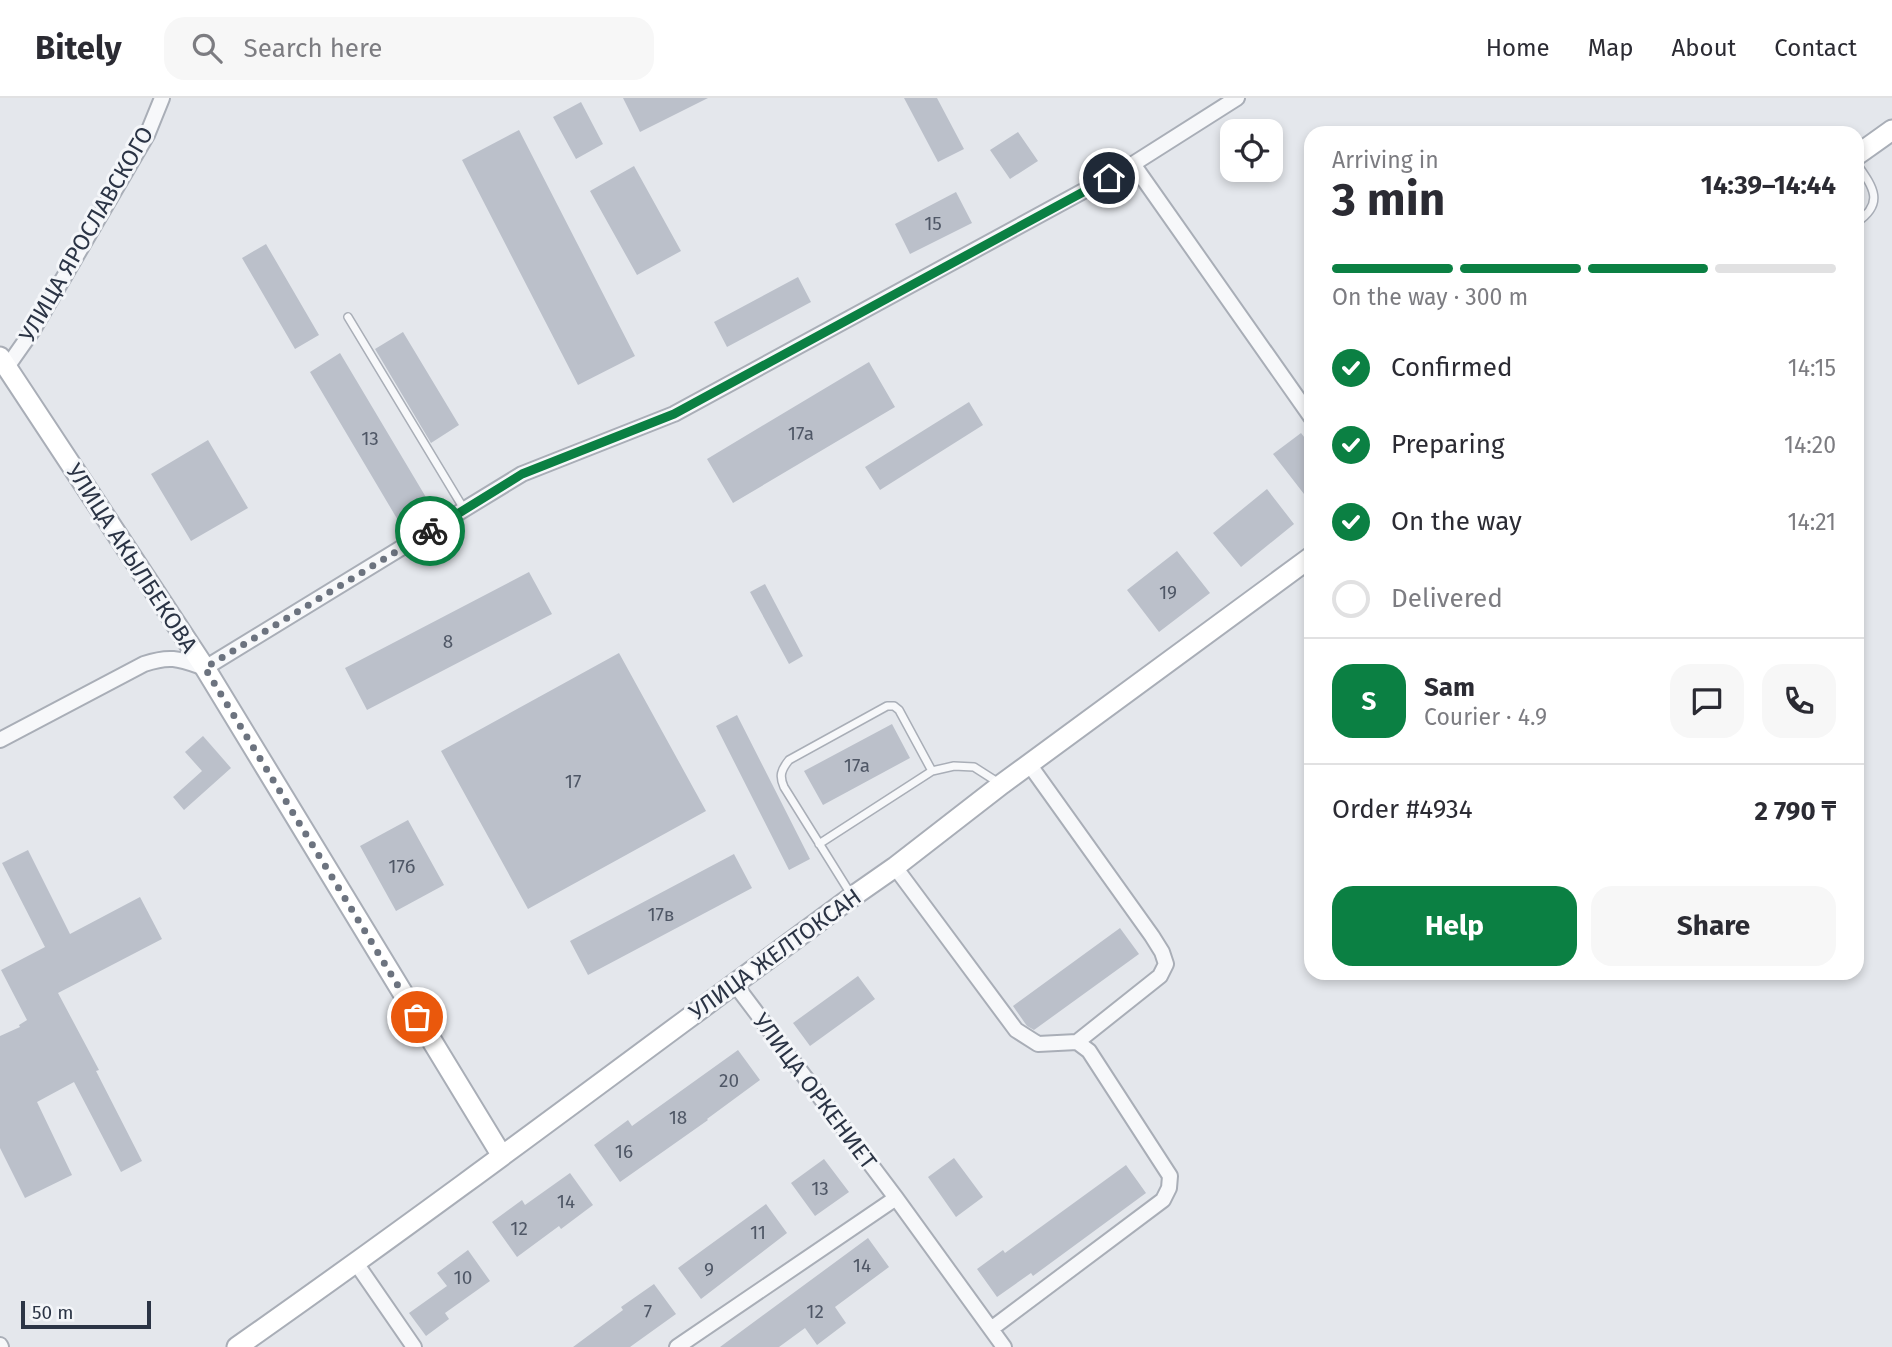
<!DOCTYPE html>
<html lang="en">
<head>
<meta charset="utf-8">
<style>
  :root { --surface:#fff; --page:#f7f7f7; --text:#2b2b33; --muted:#7c7c81; --line:#e1e1e2; --accent:#0b8043 }
  body { margin:0; font-family:"Fira Sans",sans-serif; background:var(--page); color:var(--text); height:100vh; display:flex; flex-direction:column; font-size:26px; white-space:nowrap }
  * { box-sizing:border-box; margin:0 }
  p { font-size:23px; color:var(--muted) }
  .icon { flex:none; width:38px; height:38px; fill:none; stroke:currentColor; stroke-width:2; stroke-linecap:round; stroke-linejoin:round }
  .map { position:relative; flex:1; overflow:hidden }
  .drawer { position:absolute; left:1304px; top:28px; width:560px; height:854px; display:flex; flex-direction:column; background:var(--surface); border-radius:21px; box-shadow:0 4px 10px #0003 }
  .drawer>* { flex:none }
  .fabs { position:absolute; left:1220px; top:21px; display:grid; gap:14px }
  .fabs a { display:grid; place-items:center; width:63px; height:63px; border-radius:14px; background:var(--surface); box-shadow:0 4px 10px #0003; font-size:35px }
  .scale { position:absolute; left:21px; bottom:18px; width:130px; box-sizing:border-box; padding-left:7px; border:4px solid #2b3445; border-top:0; font-size:19px; line-height:24px; white-space:nowrap; color:#2b3445; -webkit-text-stroke:5px #f4f6f9; paint-order:stroke }
  .pin { position:absolute; display:grid; place-items:center; width:60px; height:60px; color:#fff; margin:-30px; border:4px solid #fff; border-radius:50%; box-shadow:0 2px 7px #0007 }
  .courier { position:absolute; display:grid; place-items:center; width:70px; height:70px; margin:-35px; border:5px solid #0b8043; border-radius:50%; background:#fff; color:#222; box-shadow:0 2px 9px #0007 }
  .headline em { font-style:normal; font-weight:700 }
  .headline div { display:flex; flex-direction:column-reverse }
  .headline { display:flex; align-items:center; justify-content:space-between; height:119px; padding:0 28px }
  h1 { font-size:46px; font-weight:700; line-height:52px }
  .bar { display:grid; grid-template-columns:repeat(4,1fr); gap:10px 7px; align-content:center; height:84px; padding:0 28px }
  .bar i { height:9px; border-radius:5px; background:var(--line) }
  .bar .current { background:var(--accent) }
  .bar p { grid-column:span 4 }
  .line { display:flex; align-items:center; gap:18px; padding:0 28px; border-top:2px solid var(--line) }
  .line div { flex:1 }
  .round { display:grid; place-items:center; flex:none; width:74px; height:74px; border-radius:21px; background:var(--page) }
  ol { padding:0 28px; list-style:none }
  li { display:flex; align-items:center; gap:21px; height:77px }
  li p { margin-inline-start:auto }
  li .icon { padding:7px; border-radius:50%; background:var(--accent); color:#fff; stroke-width:4 }
  li:last-child { color:var(--muted) }
  li i { width:38px; height:38px; border:4px solid var(--line); border-radius:50% }
  .primary-button { display:flex; gap:14px; margin-top:auto; padding:14px 28px }
  .primary-button a { flex:1; height:80px; border-radius:21px; background:var(--accent); color:#fff; font-size:28px; font-weight:700; line-height:80px; text-align:center }
  .primary-button a+a { background:var(--page); color:var(--text) }
  header { display:flex; align-items:center; gap:42px; box-sizing:border-box; height:98px; padding:0 35px; background:var(--surface); border-bottom:2px solid var(--line) }
  header strong { font-size:33px }
  nav { display:flex; gap:38px; margin-inline-start:auto; font-size:24px }
  .search { width:490px; height:63px; background:var(--page); display:flex; align-items:center; gap:18px; box-sizing:border-box; padding:0 24px; border-radius:21px; color:var(--muted); font-size:26px }
  .map>svg:first-child { display:block }
</style>
</head>
<body>
<header>
<strong>Bitely</strong>
<div class="search"><svg class="icon" aria-label="search" viewBox="0 0 24 24"><circle cx="10" cy="10" r="6"/><path d="M15 15l6 6"/></svg>Search here</div>
<nav><a>Home</a><a>Map</a><a>About</a><a>Contact</a></nav>
</header>
<div class="map">
<svg width="1892" height="1249" viewBox="0 0 1892 1249">
  <rect width="100%" height="100%" fill="#e4e7ec"/>
  <!-- building -->
  <path fill="#bbc0ca" d="M623,0H708L640,34Z
    M904,0H937L964,51L938,64Z
    M581,4L603,46L576,61L553,19Z
    M519,32L635,258L578,287L462,62Z
    M1018,34L1038,63L1010,81L990,52Z
    M634,68L681,153L637,177L590,93Z
    M956,94L972,125L910,156L895,126Z
    M266,146L319,237L295,251L242,160Z
    M798,179L811,204L727,249L714,224Z
    M403,234L459,327L431,345L375,251Z
    M340,255L430,406L399,424L310,274Z
    M869,264L895,309L733,405L707,361Z
    M969,304L983,327L880,392L865,369Z
    M1301,335L1311,348V405L1273,356Z
    M208,342L248,410L191,443L151,376Z
    M1267,391L1294,426L1241,469L1213,435Z
    M1177,453L1210,495L1159,534L1127,492Z
    M529,474L552,516L367,612L345,570Z
    M765,486L803,558L789,566L750,494Z
    M619,555L706,713L528,811L441,653Z
    M737,617L810,761L789,772L716,628Z
    M892,626L910,660L823,707L804,673Z
    M203,638L231,670L184,712L173,699L202,673L185,654Z
    M408,722L444,787L396,813L360,748Z
    M28,752L70,836L140,799L162,841L58,895L99,972L96,973L142,1063L121,1074L74,984L37,1004L72,1077L25,1100L0,1050V938L20,929L19,927L27,922L1,872L45,849L2,765Z
    M734,756L752,790L588,877L570,843Z
    M1120,830L1139,856L1034,932L1027,928L1013,908Z
    M858,878L875,901L810,948L793,925Z
    M738,952L760,982L707,1021L708,1022L620,1084L594,1047L628,1022L632,1028Z
    M954,1060L983,1099L956,1119L928,1079Z
    M824,1061L849,1094L815,1118L791,1085Z
    M1126,1067L1146,1095L1033,1178L1031,1175L997,1199L977,1171L1003,1152L1005,1155Z
    M570,1075L593,1107L561,1131L559,1128L517,1159L492,1124L522,1102L525,1107Z
    M766,1106L787,1135L701,1201L678,1170Z
    M868,1140L889,1169L835,1209L846,1225L817,1247L805,1230L779,1249H720Z
    M468,1152L490,1183L445,1215L449,1221L426,1238L409,1215L447,1188L437,1175Z
    M654,1186L676,1216L630,1249H573L623,1212L621,1209Z"/>
  <g fill="none" stroke-linecap="round" stroke-linejoin="round">
    <defs>
      <path id="lane" d="M1857,66C1873,89 1885,105 1857,124
        M348,219L464,411
        M819,746L932,673
        M852,798L784,689C779,678 781,672 789,662L887,608H894L899,612L932,673L954,668L974,669L999,685"/>
      <path id="street" d="M1133,66L1311,319
        M7,269L33,232L147,37L162,0
        M0,642L144,566C171,557 179,561 205,570L522,376L674,316L1133,66L1237,0
        M1029,666L1152,838L1162,854L1166,866L1160,878L1077,944
        M895,769L1016,932L1038,946L1077,944L1089,953L1170,1078L1169,1090L1163,1102L991,1231
        M734,885L896,1100L1004,1249
        M356,1165L414,1249
        M0,1247L1,1249
        M677,1249L896,1100"/>
      <path id="secondary" d="M1857,57L1892,32
        M0,259L205,570L502,1058
        M237,1249C445,1103 647,950 852,799L895,769L1002,686L1311,459"/>
    </defs>
    <!-- lane casing -->
    <use href="#lane" stroke="#a9aeb7" stroke-width="10"/>
    <!-- street casing -->
    <use href="#street" stroke="#a9aeb7" stroke-width="18"/>
    <!-- secondary casing -->
    <use href="#secondary" stroke="#a9aeb7" stroke-width="23"/>
    <!-- lane -->
    <use href="#lane" stroke="#f7f8fa" stroke-width="7"/>
    <!-- street -->
    <use href="#street" stroke="#f7f8fa" stroke-width="14"/>
    <!-- secondary -->
    <use href="#secondary" stroke="#fff" stroke-width="19"/>
  </g>
  <g fill="none" stroke-linecap="round" stroke-linejoin="round">
    <!-- done -->
    <path stroke="#6c737f" stroke-width="7" stroke-dasharray="0 12.6" d="M417,919L205,570L430,433"/>
    <!-- route -->
    <path stroke="#0b8043" stroke-width="9" d="M430,433L522,376L674,316L1109,80"/>
  </g>
  <g text-anchor="middle" stroke-width="6" stroke-linejoin="round" paint-order="stroke">
    <!-- number labels -->
    <g font-size="19" fill="#4f5766">
      <text x="933" y="132">15</text>
      <text x="801" y="342">17а</text>
      <text x="370" y="347">13</text>
      <text x="1168" y="501">19</text>
      <text x="448" y="550">8</text>
      <text x="857" y="674">17а</text>
      <text x="573" y="690">17</text>
      <text x="402" y="775">17б</text>
      <text x="661" y="823">17в</text>
      <text x="729" y="989">20</text>
      <text x="678" y="1026">18</text>
      <text x="624" y="1060">16</text>
      <text x="820" y="1097">13</text>
      <text x="566" y="1110">14</text>
      <text x="519" y="1137">12</text>
      <text x="758" y="1141">11</text>
      <text x="862" y="1174">14</text>
      <text x="709" y="1178">9</text>
      <text x="463" y="1186">10</text>
      <text x="648" y="1220">7</text>
      <text x="815" y="1220">12</text>
    </g>
    <!-- street labels -->
    <g font-size="23" fill="#2b3445" stroke="#f4f6f9">
      <text transform="translate(86 136) rotate(-60)" y="8">УЛИЦА ЯРОСЛАВСКОГО</text>
      <text transform="translate(132 460) rotate(57)" y="8">УЛИЦА АКЫЛБЕКОВА</text>
      <text transform="translate(775 856) rotate(-36)" y="8">УЛИЦА ЖЕЛТОКСАН</text>
      <text transform="translate(815 993) rotate(53)" y="8">УЛИЦА ОРКЕНИЕТ</text>
    </g>
  </g>
</svg>
<div class="fabs">
<a><svg class="icon" aria-label="locate" viewBox="0 0 24 24"><circle cx="12" cy="12" r="6"/><path d="M12 2v4M12 18v4M2 12h4M18 12h4"/></svg></a>
</div>
<div class="scale">50 m</div>
<div class="pin" style="left:417px;top:919px;background:#ea580c"><svg class="icon" aria-label="bag" viewBox="0 0 24 24"><path d="M5 8h14l-1 12H6zM9 8a3 3 0 0 1 6 0"/></svg></div>
<div class="pin" style="left:1109px;top:80px;background:#1f2937"><svg class="icon" aria-label="home" viewBox="0 0 24 24"><path d="M3 11l9-7 9 7M6 9v11h12V9"/></svg></div>
<div class="courier" style="left:430px;top:433px"><svg class="icon" aria-label="bike" viewBox="0 0 24 24"><circle cx="6" cy="16" r="4"/><circle cx="18" cy="16" r="4"/><path d="M6 16l4-8h5l3 8M10 8l3 8H6M13 5h3"/></svg></div>
<section class="drawer">
<div class="headline"><div><h1>3 min</h1><p>Arriving in</p></div><em>14:39–14:44</em></div>
<div class="bar"><i class="current"></i><i class="current"></i><i class="current"></i><i></i><p>On the way · 300 m</p></div>
<ol>
<li><svg class="icon" aria-label="check" viewBox="0 0 24 24"><path d="M5 12l5 5 9-10"/></svg>Confirmed<p>14:15</p></li>
<li><svg class="icon" aria-label="check" viewBox="0 0 24 24"><path d="M5 12l5 5 9-10"/></svg>Preparing<p>14:20</p></li>
<li><svg class="icon" aria-label="check" viewBox="0 0 24 24"><path d="M5 12l5 5 9-10"/></svg>On the way<p>14:21</p></li>
<li><i></i>Delivered</li>
</ol>
<div class="line" style="height:126px"><b class="round" style="background:var(--accent);color:#fff">S</b><div><b>Sam</b><p>Courier · 4.9</p></div><a class="round"><svg class="icon" aria-label="chat" viewBox="0 0 24 24"><path d="M4 5h16v11H9l-5 4z"/></svg></a><a class="round"><svg class="icon" aria-label="phone" viewBox="0 0 24 24"><path d="M5 4h4l2 5-3 2q2 4 5 5l2-3 5 2v4C11 20 4 13 5 4z"/></svg></a></div>
<div class="line" style="height:91px"><div>Order #4934</div><b>2 790 ₸</b></div>
<div class="primary-button"><a>Help</a><a>Share</a></div>
</section>
</div>
</body>
</html>
